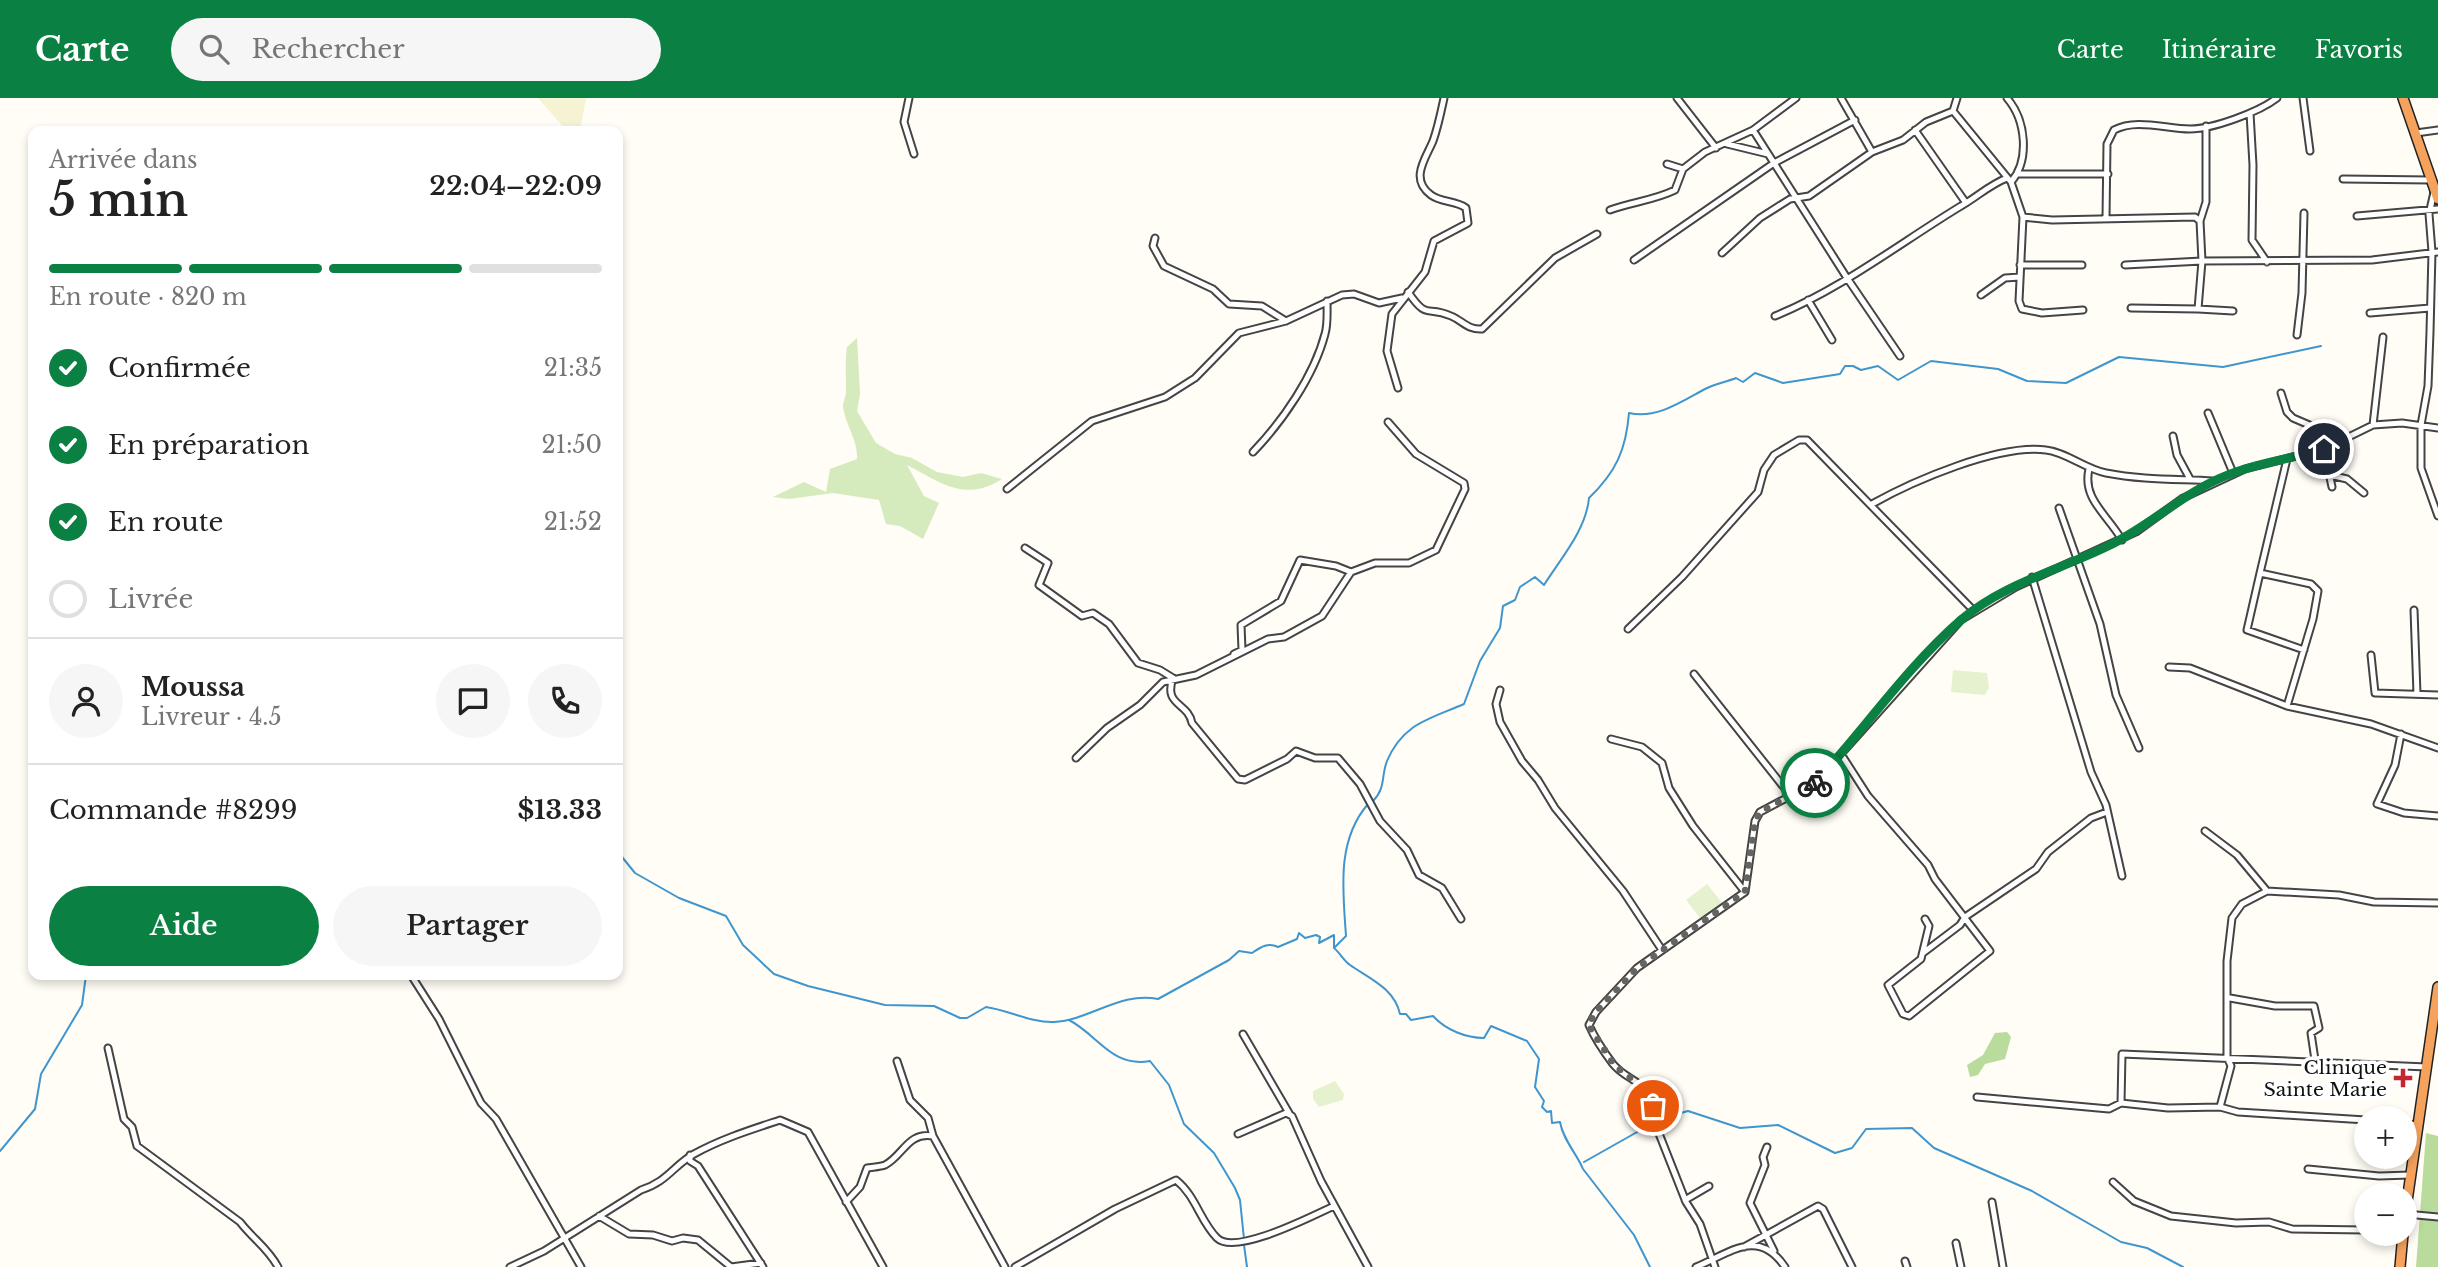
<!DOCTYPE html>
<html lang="fr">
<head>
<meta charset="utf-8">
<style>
  :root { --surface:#fff; --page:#f6f6f6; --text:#222; --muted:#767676; --line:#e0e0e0; --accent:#0b8043 }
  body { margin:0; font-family:"Libre Baskerville",serif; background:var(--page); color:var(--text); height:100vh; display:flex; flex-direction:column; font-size:26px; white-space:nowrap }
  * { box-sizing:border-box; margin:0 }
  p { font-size:23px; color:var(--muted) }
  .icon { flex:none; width:38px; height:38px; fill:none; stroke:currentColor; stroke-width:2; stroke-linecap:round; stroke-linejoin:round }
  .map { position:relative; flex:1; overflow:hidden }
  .panel { position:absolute; left:28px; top:28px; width:595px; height:854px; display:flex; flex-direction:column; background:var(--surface); border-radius:14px; box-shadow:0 4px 10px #0003 }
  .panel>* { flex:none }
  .controls { position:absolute; left:2354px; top:1008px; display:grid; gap:14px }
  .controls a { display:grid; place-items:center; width:63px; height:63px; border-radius:50%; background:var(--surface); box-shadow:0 4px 10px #0003; font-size:35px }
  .pin { position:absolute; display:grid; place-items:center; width:60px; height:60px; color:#fff; margin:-30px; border:4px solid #fff; border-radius:50%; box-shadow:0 2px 7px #0007 }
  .courier { position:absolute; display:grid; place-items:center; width:70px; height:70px; margin:-35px; border:5px solid #0b8043; border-radius:50%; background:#fff; color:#222; box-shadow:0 2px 9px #0007 }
  .overview em { font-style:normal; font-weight:600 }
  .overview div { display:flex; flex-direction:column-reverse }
  .overview { display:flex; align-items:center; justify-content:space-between; height:119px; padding:0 21px }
  h1 { font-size:46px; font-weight:600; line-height:52px }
  .bar { display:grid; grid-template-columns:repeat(4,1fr); gap:10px 7px; align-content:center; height:84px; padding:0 21px }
  .bar i { height:9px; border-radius:5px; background:var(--line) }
  .bar .on { background:var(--accent) }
  .bar p { grid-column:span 4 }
  .line { display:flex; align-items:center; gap:18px; padding:0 21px; border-top:2px solid var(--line) }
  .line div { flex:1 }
  .round { display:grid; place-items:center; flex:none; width:74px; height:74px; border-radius:37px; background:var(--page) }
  ol { padding:0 21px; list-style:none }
  li { display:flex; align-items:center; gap:21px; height:77px }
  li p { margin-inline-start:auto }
  li .icon { padding:7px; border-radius:50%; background:var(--accent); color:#fff; stroke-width:4 }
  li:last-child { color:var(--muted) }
  li i { width:38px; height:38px; border:4px solid var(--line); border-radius:50% }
  .primary-button { display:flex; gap:14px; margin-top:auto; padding:14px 21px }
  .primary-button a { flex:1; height:80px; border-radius:42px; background:var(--accent); color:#fff; font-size:28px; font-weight:600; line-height:80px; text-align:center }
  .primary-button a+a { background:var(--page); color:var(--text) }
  header { display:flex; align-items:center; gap:42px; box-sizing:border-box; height:98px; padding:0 35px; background:var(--accent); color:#fff }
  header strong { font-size:33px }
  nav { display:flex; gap:38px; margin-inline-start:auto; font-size:24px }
  .search { width:490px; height:63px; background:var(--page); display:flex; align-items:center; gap:18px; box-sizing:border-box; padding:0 24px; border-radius:38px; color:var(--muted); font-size:26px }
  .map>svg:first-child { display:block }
</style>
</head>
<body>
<header>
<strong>Carte</strong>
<div class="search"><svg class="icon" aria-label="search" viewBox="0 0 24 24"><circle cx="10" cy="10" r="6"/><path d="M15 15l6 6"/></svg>Rechercher</div>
<nav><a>Carte</a><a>Itinéraire</a><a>Favoris</a></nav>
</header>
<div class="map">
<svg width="2438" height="1169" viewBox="0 0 2438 1169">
  <rect width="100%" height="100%" fill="#fffdf5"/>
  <!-- farmland -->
  <path fill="#f6f3d4" d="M538,0H586L580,33H567Z"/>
  <!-- green -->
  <path fill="#d5ebbd" d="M857,240L860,296L857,313L876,345L895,356L912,360L937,374L963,379L981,375L1002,381C965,405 940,384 907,367L924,398L939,405L923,441L900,428L886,426L879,402L833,395L789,401L773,399L804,384L826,394L830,371L857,361C858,342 846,328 843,309C843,303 846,299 846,293C846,278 845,264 847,249Z"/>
  <!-- forest -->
  <path fill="#b9dc9c" d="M2007,934L2011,939L2005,961L1985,966L1978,977L1970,979L1967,967L1983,957L1995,935Z
    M2426,1035L2438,1038V1169H2416Z"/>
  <!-- pitch -->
  <path fill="#e6f2cf" d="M1953,572L1987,575L1989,590L1985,597L1951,594Z
    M1707,786L1723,806L1700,820L1686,802Z
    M1335,983L1344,996L1343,1002L1319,1009L1313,1001V993Z"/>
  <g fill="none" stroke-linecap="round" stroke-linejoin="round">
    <!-- stream -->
    <path stroke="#3f96cf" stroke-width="2" d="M1373,703C1386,690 1381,678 1387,663C1403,625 1430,621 1464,606L1480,563L1500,530L1503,508L1515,502L1520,489L1535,479L1544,487C1561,460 1586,432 1589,400C1616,374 1626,352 1629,315C1657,321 1681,304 1705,291C1715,286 1726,284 1736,280L1743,284L1755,275L1783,285L1840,276L1845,268H1853L1861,272L1878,268L1898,282L1931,263L1998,271L2027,283L2066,285L2119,259L2223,269L2321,248
      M618,754L635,775L679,800L726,818L743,847L774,876L808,888L885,907L934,908L960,920H967L986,909C1008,912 1031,925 1054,924C1090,922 1121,893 1158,901L1229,862L1239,853L1252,855C1261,849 1268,844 1278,849L1297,841L1299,835L1305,840L1316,837L1320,839L1319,845L1334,837V850C1340,855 1344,863 1350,867C1370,881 1394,890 1400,916H1406L1411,922L1433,918C1446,932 1466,940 1484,940L1491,928L1527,943L1539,961L1535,989L1544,1003L1542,1009L1547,1014L1551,1013L1552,1025L1560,1024C1563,1042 1577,1056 1583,1071L1634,1137L1650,1169
      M1334,850L1346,838C1343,793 1336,743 1368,706
      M1069,922C1098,937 1112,970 1150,963L1169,987L1184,1026L1214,1055L1235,1090L1240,1102L1244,1141
      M0,1053L35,1011L41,976L82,907L86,877
      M1584,1064L1662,1020L1688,1013L1740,1030L1778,1027L1835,1055L1852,1050L1866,1031L1912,1030L1934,1050L2032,1093L2121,1144L2147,1150L2183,1169
      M1244,1147L1247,1169"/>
    <defs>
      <path id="street" d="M909,0L904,24L914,56
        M1677,0L1716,50
        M1841,0L1872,54
        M1957,0L1953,13L2011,84L2023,119L2052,122L2195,119L2200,123L2202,163L2372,162L2438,154
        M2007,0C2026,22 2030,62 2011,84
        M2303,0L2310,53
        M2250,15L2253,67L2252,142L2267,164
        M1753,32L1847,180L1900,258
        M1915,32L1966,105
        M2416,35L2438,32
        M1727,46L1768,56
        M1667,66L1683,71L1705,54L1753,32L1796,0
        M2018,76H2108
        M2343,81L2431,82
        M2434,94L2429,116L2432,154L2430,234L2428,288L2421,327V370L2438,418
        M1610,112C1632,104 1655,102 1675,92L1683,71
        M2357,118L2438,111
        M2023,119L2019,203L2022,211L2042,215L2083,212
        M2106,120L2107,46L2114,32C2136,20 2166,31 2190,31C2213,31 2259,14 2277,0
        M2200,123L2206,104V28
        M1155,140L1153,148L1164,168L1213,191L1229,206L1262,208L1286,223
        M1722,155L1760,120L1790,101L1809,98L1872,54L1903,42L1926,24L1953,13
        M1634,162L1774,65L1855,22
        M2020,167H2082
        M2125,167L2202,163L2198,211L2131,210
        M1408,194C1428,223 1426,207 1451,218C1463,223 1468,232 1482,231L1555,160L1597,136
        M1981,197L2005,180L2020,179
        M1808,202L1832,242
        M2198,211L2233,213
        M2370,215L2430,210
        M1775,218C1841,191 1900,145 1961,108C1977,99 1989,87 2007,80
        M2297,237L2302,195L2304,115
        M1398,290L1387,253L1392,216L1425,174L1434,143L1468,125L1466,110C1455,102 1442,105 1431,97C1409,81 1426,60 1433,43C1438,29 1441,14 1444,0
        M2281,295L2287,314L2293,320L2342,341
        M2208,315L2233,375
        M2373,327L2383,239
        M2173,338L2177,357L2190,381
        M2324,351L2332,389
        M1253,354C1282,324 1314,278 1325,236C1328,226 1327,214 1327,203
        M2287,361L2260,475L2311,486L2318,493L2313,521L2287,608
        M2089,371C2082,401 2107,416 2122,442
        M2330,377L2347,381L2364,395
        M1007,391L1092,323L1165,299L1195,280L1239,235L1286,223L1342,197L1354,196L1379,205L1402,200
        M1872,406C1913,383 1998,346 2046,352C2066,354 2085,371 2106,375C2142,382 2177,381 2213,383
        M2059,410L2100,526L2116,597L2139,650
        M1025,450L1048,465L1039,487L1082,518L1093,515L1109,526L1138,565L1160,572L1173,580C1163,608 1188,604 1192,625L1238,681L1245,682L1287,661L1296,653L1315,660H1338L1360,686L1380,723L1407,752L1419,777L1442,790L1461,821
        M2260,475L2247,532L2304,552
        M2032,479L2091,674L2106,707L2122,778
        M2414,512L2417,596
        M1628,531L1682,479L1758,394L1764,372L1774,357L1799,342H1807L1974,513
        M1234,556L1242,552L1241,527L1281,503L1300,462L1336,468L1351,474L1375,465H1409L1436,452L1465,391L1464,385L1416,356L1388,324
        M2371,557L2375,595L2438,597
        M2169,569L2190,570L2287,608L2371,626L2438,650
        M1694,576L1790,697
        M1500,592L1496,606L1500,624L1522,663L1538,682L1555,710L1623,793L1662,852
        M2401,636L2395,667L2377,706L2404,715L2438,718
        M1611,641L1642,649L1662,665L1669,690L1693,728L1745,794
        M1841,656L1868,698L1928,767L1935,781L1990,853L1909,918L1903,916L1888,887L1921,861L1929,828L1925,821
        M1076,660L1107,630L1140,607L1163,584L1196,577L1268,541L1284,539L1322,518L1351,474
        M2205,733L2237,757L2267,793
        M1923,855L1960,827L1965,819L2036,771L2048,754L2091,720L2107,714
        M411,877L439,921L481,1005L496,1021L581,1169
        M2230,900L2275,908H2314L2319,930L2311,935L2315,962
        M1243,936L1289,1015
        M108,950L124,1021L132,1029L137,1048L240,1124C253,1141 268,1150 278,1169
        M897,963L910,1002L928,1020L933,1038L1005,1169
        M1977,999L2109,1011L2121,1005
        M2220,1009L2231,968L2227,959V863L2232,820L2242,806L2267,793L2339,797L2374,804L2438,805
        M1653,1017C1653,982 1628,985 1613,966C1604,954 1595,941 1589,927L1596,914L1637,870L1745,794L1755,723L1760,714L1815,685L1961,522L2016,489L2136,434L2183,400L2245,371L2324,351L2373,327L2402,325L2438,330
        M2366,1022L2238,1014L2220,1009L2168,1010L2121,1005L2122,956L2427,969
        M2404,1026L2419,1027
        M1649,1033H1658L1686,1104L1700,1126L1715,1169
        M1238,1036L1286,1015L1292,1018L1321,1083L1368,1169
        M1767,1049L1763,1059L1765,1067L1750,1105L1774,1153
        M690,1057V1063L698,1068L763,1169
        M2308,1071L2379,1078L2410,1077
        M2113,1084L2134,1103L2171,1118L2236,1125L2269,1124L2292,1131L2366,1132
        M1685,1102L1709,1088
        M846,1104L860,1089L867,1070C872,1069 880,1069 885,1067C904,1057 907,1034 933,1038
        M1992,1104L2003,1169
        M2406,1116L2438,1119
        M599,1118L629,1136L653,1137L672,1143L683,1140L698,1142L731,1169L761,1165
        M1956,1145L1961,1169
        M1744,1149L1818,1108L1823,1111L1852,1169
        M1905,1163L1907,1169
        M510,1169L544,1153L641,1092C667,1084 674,1067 694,1056C721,1041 750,1032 780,1022L808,1034L883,1169
        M1015,1169L1115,1111L1176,1082C1196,1098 1200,1123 1217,1140C1235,1158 1312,1118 1334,1108
        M1696,1169C1730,1155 1758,1129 1785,1169"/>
      <path id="highway" d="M2403,0L2438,101
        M2404,1124L2438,889
        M2400,1169L2403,1136"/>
    </defs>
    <!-- street casing -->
    <use href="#street" stroke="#444" stroke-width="9"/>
    <!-- highway casing -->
    <use href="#highway" stroke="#222" stroke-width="12"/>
    <!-- street -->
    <use href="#street" stroke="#fff" stroke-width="5"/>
    <!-- highway -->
    <use href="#highway" stroke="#f5a25d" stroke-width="9"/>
  </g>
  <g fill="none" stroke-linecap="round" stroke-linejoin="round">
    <!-- done -->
    <path stroke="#646461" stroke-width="7" stroke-dasharray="0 12.6" d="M1653,1008L1645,991L1615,968L1588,927L1596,914L1637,870L1745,794L1755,723L1760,714L1815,685"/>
    <!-- route -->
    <path stroke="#0b8043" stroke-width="9" d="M1815,685C1864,632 1906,570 1961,522C2003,486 2059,472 2108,448C2145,431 2175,402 2212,384C2247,366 2287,362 2324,351"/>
  </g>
  <!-- markers -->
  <path fill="#c4262e" stroke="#fff" stroke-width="2.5" d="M2399.5 969.5h7v7h7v7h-7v7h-7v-7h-7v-7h7z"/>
  <g text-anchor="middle" stroke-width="7" stroke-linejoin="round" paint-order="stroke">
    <!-- poi labels -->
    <g font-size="19" fill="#111" stroke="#fff" text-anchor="end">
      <text x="2387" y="976">Clinique<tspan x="2387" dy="22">Sainte Marie</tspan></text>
    </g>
  </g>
</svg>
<div class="controls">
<a>+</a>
<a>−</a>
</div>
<div class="pin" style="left:1653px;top:1008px;background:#ea580c"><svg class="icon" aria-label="bag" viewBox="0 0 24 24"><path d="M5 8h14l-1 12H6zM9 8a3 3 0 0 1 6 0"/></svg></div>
<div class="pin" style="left:2324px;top:351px;background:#1f2937"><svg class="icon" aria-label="home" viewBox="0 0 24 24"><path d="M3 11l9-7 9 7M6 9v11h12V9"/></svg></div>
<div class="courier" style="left:1815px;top:685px"><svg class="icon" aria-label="bike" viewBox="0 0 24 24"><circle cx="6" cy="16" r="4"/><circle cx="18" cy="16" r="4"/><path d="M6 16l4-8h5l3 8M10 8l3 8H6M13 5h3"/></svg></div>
<section class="panel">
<div class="overview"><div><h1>5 min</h1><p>Arrivée dans</p></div><em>22:04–22:09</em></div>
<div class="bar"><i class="on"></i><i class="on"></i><i class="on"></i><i></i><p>En route · 820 m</p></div>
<ol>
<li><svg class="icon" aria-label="check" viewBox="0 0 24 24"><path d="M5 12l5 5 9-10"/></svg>Confirmée<p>21:35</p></li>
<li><svg class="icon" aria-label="check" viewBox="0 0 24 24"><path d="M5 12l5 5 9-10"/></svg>En préparation<p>21:50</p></li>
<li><svg class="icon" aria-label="check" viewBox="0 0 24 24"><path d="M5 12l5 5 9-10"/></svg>En route<p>21:52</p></li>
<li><i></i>Livrée</li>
</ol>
<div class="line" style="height:126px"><a class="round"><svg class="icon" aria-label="person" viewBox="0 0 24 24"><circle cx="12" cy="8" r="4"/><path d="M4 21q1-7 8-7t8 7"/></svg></a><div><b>Moussa</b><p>Livreur · 4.5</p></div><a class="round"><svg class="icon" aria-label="chat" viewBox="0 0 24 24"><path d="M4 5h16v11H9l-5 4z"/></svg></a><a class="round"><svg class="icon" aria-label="phone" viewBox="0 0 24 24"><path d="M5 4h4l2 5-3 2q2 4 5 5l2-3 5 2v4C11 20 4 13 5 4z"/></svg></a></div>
<div class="line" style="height:91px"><div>Commande #8299</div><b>$13.33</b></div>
<div class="primary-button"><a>Aide</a><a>Partager</a></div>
</section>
</div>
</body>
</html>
